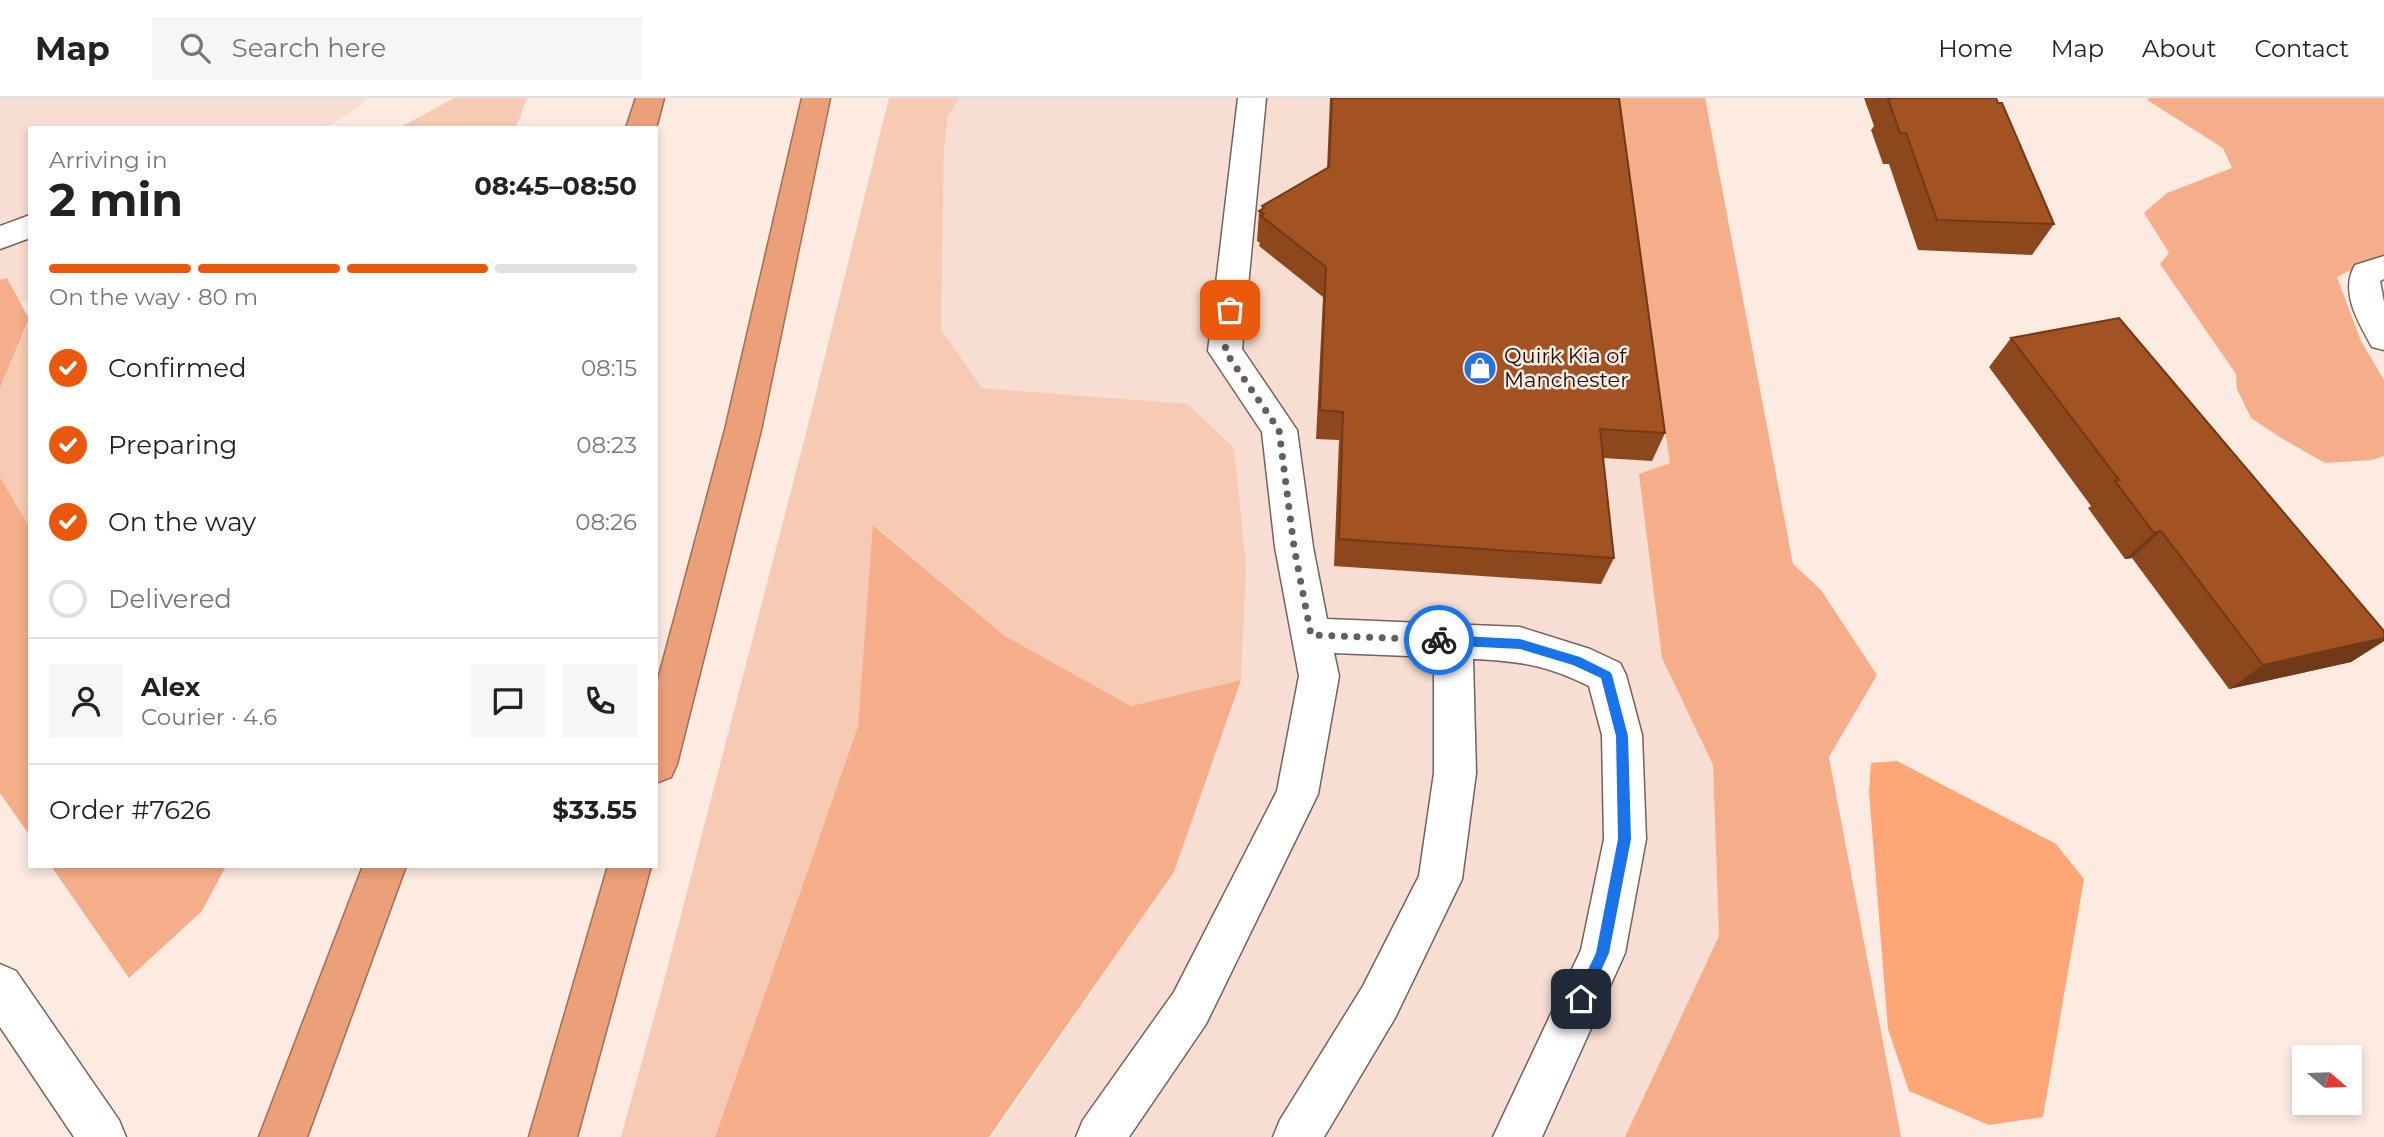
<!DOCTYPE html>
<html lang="en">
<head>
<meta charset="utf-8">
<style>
  :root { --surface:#fff; --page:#f6f6f6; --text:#222; --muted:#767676; --line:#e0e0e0; --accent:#ea580c }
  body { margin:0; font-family:Montserrat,sans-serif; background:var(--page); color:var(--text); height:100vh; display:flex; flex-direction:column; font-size:26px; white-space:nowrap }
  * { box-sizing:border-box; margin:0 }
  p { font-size:23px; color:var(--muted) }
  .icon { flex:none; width:38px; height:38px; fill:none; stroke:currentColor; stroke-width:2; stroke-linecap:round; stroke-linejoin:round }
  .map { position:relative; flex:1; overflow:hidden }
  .drawer { position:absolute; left:28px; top:28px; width:630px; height:742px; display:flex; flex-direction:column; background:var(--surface); border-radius:0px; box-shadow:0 4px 10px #0003 }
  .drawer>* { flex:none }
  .needle { width:46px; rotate:109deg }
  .controls { position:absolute; left:2292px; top:947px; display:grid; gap:14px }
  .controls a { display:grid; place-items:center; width:70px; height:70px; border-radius:0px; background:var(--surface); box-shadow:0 4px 10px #0003; font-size:35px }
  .pin { position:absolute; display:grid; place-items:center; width:60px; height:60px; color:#fff; margin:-30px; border-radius:14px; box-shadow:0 4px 10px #0006 }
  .courier { position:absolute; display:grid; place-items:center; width:70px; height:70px; margin:-35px; border:5px solid #1a73e8; border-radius:50%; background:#fff; color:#222; box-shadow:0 2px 9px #0007 }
  .summary em { font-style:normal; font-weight:700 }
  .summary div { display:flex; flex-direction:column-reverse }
  .summary { display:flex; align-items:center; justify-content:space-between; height:119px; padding:0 21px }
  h1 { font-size:46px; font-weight:700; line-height:52px }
  .bar { display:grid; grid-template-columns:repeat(4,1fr); gap:10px 7px; align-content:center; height:84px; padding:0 21px }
  .bar i { height:9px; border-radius:5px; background:var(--line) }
  .bar .selected { background:var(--accent) }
  .bar p { grid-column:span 4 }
  .line { display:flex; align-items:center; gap:18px; padding:0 21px; border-top:2px solid var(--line) }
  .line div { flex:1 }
  .round { display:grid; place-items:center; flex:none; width:74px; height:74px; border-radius:0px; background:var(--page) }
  ol { padding:0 21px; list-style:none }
  li { display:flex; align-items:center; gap:21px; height:77px }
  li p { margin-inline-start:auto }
  li .icon { padding:7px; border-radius:50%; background:var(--accent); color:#fff; stroke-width:4 }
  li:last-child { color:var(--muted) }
  li i { width:38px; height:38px; border:4px solid var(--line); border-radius:50% }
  header { display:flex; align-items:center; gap:42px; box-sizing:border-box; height:98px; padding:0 35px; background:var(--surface); border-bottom:2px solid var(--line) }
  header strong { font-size:33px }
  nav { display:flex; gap:38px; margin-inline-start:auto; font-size:24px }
  .search { width:490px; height:63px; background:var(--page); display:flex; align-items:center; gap:18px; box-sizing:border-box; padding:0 24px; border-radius:0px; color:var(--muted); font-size:26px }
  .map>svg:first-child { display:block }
</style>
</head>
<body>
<header>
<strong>Map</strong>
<div class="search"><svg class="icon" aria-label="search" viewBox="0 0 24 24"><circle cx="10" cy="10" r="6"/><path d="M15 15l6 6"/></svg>Search here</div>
<nav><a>Home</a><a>Map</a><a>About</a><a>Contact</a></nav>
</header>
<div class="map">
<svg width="2384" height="1039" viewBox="0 0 2384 1039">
  <rect width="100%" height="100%" fill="#fdebe2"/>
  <!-- built -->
  <path fill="#f8ded2" d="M0,0H367L355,12L325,30H30V202L0,211Z
    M959,0H1614L1670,365L1640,376L1662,560L1713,667L1719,838L1625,1039H992L1174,774L1241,583L1234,350L1187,306L982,290L941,231L944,50L948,18Z"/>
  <!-- green -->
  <path fill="#f6cab3" d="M454,0H527L516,30H399Z
    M889,0H959L948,18L944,50L941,231L982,290L1188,306L1234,350L1246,468L1241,582L1131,608L1005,538L874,427L858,628L715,1039H621L660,898L806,335Z
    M30,221V430L0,379V290Z"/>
  <!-- forest -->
  <path fill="#f5ae89" d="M1614,0H1705L1793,466L1821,492L1877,577L1829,659L1901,1039H1625L1719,838L1713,667L1662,560L1639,376L1670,365Z
    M2149,0H2384V156L2337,179L2361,243L2384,282V358L2372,362L2325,365L2281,340L2251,320L2237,291L2236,276L2160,166L2169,155L2144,115L2167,95L2232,70L2223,50L2147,2Z
    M7,180L29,221L0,290V182Z
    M0,379L30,430V738L0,695Z
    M873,427L1005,538L1131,608L1241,582L1174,774L989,1039H715L858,628Z
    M51,768H226L202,813L129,880Z"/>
  <!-- water -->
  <path fill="#ffa677" d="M1897,663L2056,746L2084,781L2043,1019L1989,1027L1909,993L1888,931L1869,694L1871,665Z"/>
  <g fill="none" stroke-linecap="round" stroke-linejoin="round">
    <defs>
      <path id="minor" d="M1238,0H1266L1242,251L1297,332L1313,449L1327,521L1520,529L1590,551L1620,565L1626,577L1642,637L1646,741L1625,855L1542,1039H1493L1581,852L1604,741L1602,637L1589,588C1546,567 1520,563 1473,561L1476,675L1462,781L1395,920L1324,1039H1273L1280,1022L1363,888L1419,778L1434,675V559L1334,555L1339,578L1318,696L1206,926L1129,1039H1076L1083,1022L1174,894L1277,693L1299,578L1275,449L1262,334L1208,253Z
        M30,117V140L0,151V128Z
        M2384,158V181L2380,183L2384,204V252L2372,249C2359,225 2339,194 2355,167Z
        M0,866L16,873L119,1022L126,1039H74L0,929Z"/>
      <path id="highway" d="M636,0H664L656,30H626Z
        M802,0H830L761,332L677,666L671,679L656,685V589L725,332Z
        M363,768H406L307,1039H259Z
        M608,768H651L577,1039H529Z"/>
    </defs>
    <!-- minor casing -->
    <use href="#minor" stroke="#72635b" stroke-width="3"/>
    <!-- highway casing -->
    <use href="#highway" stroke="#a16e54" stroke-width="3"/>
    <!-- minor -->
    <use href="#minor" fill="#fff" fill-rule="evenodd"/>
    <!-- highway -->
    <use href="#highway" fill="#eba079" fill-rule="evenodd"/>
  </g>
  <!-- wall -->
  <path fill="#8c471d" d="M1330,0H1619L1665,335L1652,363L1603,360L1614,460L1601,486L1334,468L1339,342L1316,341L1323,199L1259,148L1260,145L1257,143L1259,113L1262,111V108L1327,70Z
    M1864,0H1996L2054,126L2032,157L1918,152L1889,66H1883L1871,32L1874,28Z
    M2011,240L2384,533V543L2351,564L2229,591L2132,460L2125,461L2088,410L2091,408L1989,269Z"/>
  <!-- shaded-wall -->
  <path fill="#723918" d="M2161,433L2132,460L2125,461L2154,435Z
    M2384,540V543L2351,564L2229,591L2263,567Z"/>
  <!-- building -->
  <path fill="#a35222" stroke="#723918" stroke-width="2" d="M1332,0H1619L1665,335L1600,331L1614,460L1339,441L1343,314L1320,312L1326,169L1261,118L1264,116L1259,113L1264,110L1262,108L1329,69Z
    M1891,0H1996L1998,5H2002L2054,126L1937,122L1906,35H1900L1888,1H1891Z
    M2119,220L2384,533V540L2263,567L2161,433L2154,435L2115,383L2119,382L2011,240Z"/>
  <!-- route -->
  <path fill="#1a73e8" d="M1439,537L1520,541L1580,559L1610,574L1612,577L1628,638L1631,741L1609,855L1586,906L1581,908L1574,901L1596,855L1618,741L1616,638L1601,580L1573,567L1520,551L1439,547L1434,542Z"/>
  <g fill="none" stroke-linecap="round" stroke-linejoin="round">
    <!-- done -->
    <path stroke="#685d58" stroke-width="7" stroke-dasharray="0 12.6" d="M1230,212L1225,253L1279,332L1294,449L1311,537L1439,542"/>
  </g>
  <!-- icons -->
  <defs>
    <symbol id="shop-disc" viewBox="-11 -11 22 22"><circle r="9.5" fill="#2671dd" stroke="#fdebe2"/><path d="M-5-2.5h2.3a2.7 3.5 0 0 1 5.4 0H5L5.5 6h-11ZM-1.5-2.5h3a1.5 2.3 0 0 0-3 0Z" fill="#fff"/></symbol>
  </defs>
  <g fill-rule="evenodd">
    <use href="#shop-disc" x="1461" y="251" width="38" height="38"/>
  </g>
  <g text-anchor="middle" stroke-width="5" stroke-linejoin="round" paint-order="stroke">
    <!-- poi labels -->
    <g font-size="21" fill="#17110e" stroke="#fdebe2" text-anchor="start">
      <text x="1504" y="265">Quirk Kia of<tspan x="1504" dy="24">Manchester</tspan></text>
    </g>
  </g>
</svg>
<div class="controls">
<a><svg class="needle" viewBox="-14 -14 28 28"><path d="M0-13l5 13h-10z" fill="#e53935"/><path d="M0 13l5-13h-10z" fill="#767676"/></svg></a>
</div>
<div class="pin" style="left:1230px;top:212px;background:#ea580c"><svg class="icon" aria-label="bag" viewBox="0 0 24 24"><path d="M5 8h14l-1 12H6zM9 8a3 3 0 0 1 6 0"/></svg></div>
<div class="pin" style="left:1581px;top:901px;background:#1f2937"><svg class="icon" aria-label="home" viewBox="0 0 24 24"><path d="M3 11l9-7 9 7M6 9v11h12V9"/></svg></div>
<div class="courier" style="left:1439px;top:542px"><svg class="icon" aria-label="bike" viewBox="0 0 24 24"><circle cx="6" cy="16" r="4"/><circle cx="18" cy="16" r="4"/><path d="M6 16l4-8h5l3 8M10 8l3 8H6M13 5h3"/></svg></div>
<section class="drawer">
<div class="summary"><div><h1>2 min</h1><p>Arriving in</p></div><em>08:45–08:50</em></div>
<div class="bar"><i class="selected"></i><i class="selected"></i><i class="selected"></i><i></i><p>On the way · 80 m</p></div>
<ol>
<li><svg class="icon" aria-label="check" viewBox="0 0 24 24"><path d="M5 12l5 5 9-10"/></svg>Confirmed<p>08:15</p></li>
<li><svg class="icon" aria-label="check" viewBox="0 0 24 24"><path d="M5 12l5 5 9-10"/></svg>Preparing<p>08:23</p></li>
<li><svg class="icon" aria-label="check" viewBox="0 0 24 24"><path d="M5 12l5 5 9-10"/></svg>On the way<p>08:26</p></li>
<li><i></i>Delivered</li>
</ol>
<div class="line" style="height:126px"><a class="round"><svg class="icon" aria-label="person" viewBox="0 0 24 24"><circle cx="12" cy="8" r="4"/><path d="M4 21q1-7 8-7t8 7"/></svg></a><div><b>Alex</b><p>Courier · 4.6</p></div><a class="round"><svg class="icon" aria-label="chat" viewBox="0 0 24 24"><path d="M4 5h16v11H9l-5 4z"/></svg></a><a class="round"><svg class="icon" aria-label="phone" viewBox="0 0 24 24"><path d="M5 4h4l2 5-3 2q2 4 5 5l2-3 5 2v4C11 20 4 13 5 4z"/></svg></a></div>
<div class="line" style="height:91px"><div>Order #7626</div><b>$33.55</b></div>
</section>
</div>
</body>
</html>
